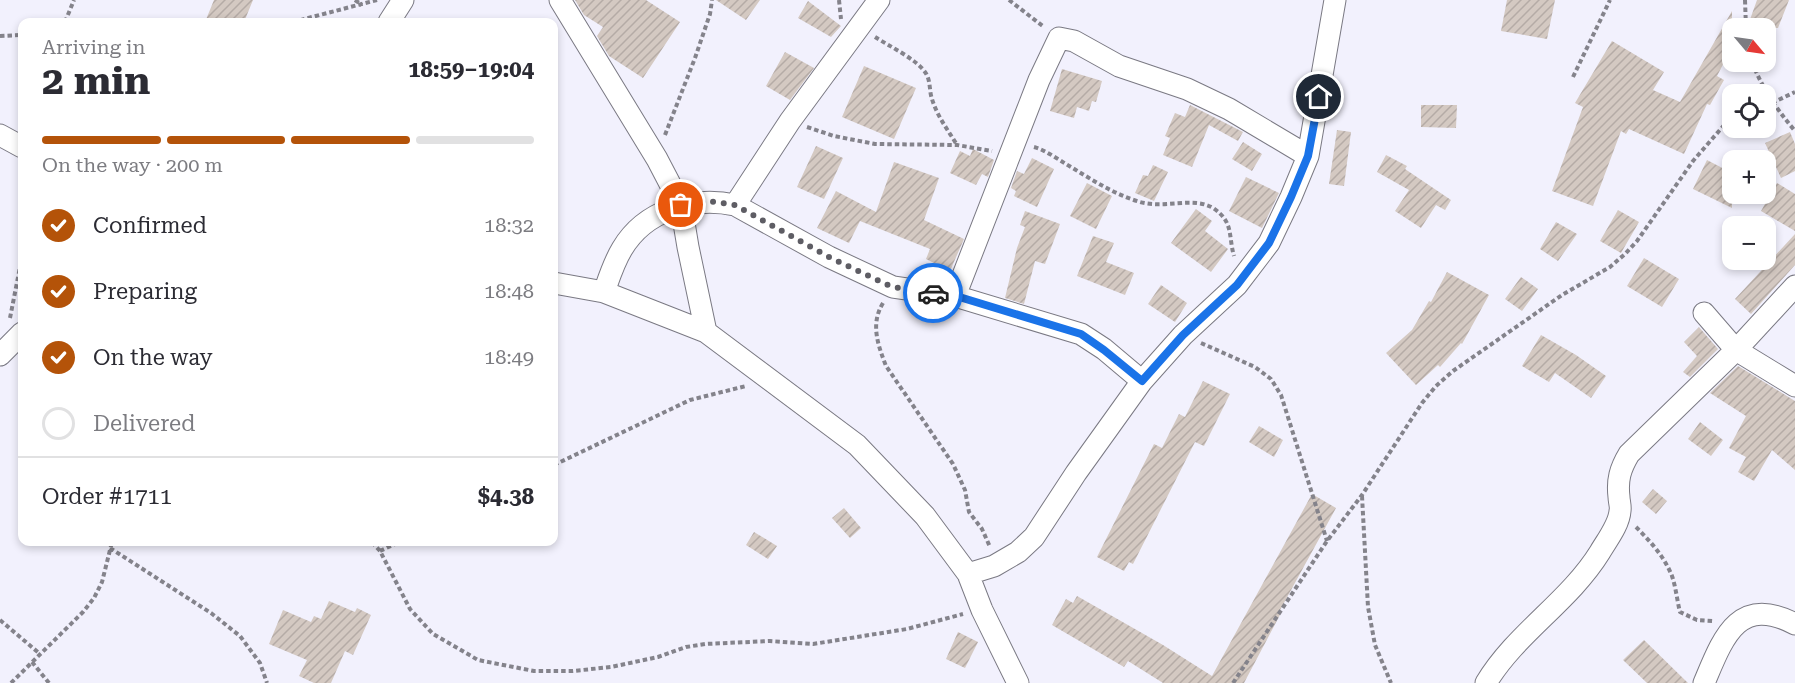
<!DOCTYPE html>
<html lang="en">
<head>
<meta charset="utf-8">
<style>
  :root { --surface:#fff; --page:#f7f7f7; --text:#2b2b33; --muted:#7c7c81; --line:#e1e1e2; --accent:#b45309 }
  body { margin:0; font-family:"Roboto Serif",serif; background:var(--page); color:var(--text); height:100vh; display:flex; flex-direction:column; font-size:22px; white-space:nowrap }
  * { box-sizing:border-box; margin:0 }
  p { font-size:20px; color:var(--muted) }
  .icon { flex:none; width:33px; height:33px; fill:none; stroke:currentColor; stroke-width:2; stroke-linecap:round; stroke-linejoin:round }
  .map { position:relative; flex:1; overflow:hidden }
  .side { position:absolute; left:18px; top:18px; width:540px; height:528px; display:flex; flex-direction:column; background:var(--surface); border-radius:12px; box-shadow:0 3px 9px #0003 }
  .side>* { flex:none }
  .needle { width:39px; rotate:119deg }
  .fabs { position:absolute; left:1722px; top:18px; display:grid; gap:12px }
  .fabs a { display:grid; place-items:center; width:54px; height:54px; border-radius:12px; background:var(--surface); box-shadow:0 3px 9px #0003; font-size:30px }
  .pin { position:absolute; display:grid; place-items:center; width:51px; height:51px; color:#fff; margin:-26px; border:3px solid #fff; border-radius:50%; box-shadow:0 2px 6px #0007 }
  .courier { position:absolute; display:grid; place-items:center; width:60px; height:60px; margin:-30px; border:4px solid #1a73e8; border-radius:50%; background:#fff; color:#222; box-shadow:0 2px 8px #0007 }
  .summary em { font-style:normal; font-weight:700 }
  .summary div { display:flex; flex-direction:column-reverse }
  .summary { display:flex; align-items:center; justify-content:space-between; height:102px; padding:0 24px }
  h1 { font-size:39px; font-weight:700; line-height:45px }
  .bar { display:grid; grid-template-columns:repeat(4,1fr); gap:9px 6px; align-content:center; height:72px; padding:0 24px }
  .bar i { height:8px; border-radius:4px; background:var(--line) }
  .bar .current { background:var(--accent) }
  .bar p { grid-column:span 4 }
  .line { display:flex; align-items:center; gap:15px; padding:0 24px; border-top:2px solid var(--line) }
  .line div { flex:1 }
  ol { padding:0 24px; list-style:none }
  li { display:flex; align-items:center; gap:18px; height:66px }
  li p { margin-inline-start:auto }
  li .icon { padding:6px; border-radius:50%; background:var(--accent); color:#fff; stroke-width:4 }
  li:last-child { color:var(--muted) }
  li i { width:33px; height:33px; border:3px solid var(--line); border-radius:50% }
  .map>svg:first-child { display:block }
</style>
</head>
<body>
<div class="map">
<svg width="1795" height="683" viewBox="0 0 1795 683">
  <defs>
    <pattern id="building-hatch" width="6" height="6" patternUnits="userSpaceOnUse" patternTransform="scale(1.5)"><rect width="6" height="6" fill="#d4c9c2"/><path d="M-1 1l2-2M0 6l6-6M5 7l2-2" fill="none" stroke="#b5aba6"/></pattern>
  </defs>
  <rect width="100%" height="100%" fill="#f2f1fd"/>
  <!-- building -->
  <path fill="url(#building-hatch)" d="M214,0H253L244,22H205Z
    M575,0H646L680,22L643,78L609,56L597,36L603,27L584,15Z
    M716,0H760L746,20Z
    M1507,0H1555L1547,39L1501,31Z
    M1757,0H1789L1778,28H1747Z
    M808,1L841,26L831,37L798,18Z
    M1732,11V47L1717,76L1724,80L1710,105L1707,104L1684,154L1629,129L1626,134L1621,131L1593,206L1552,191L1583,107L1575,103L1612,41L1664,72L1653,90L1680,102Z
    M785,52L814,68L790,100L766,86Z
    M864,66L916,88L894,139L842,117Z
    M1062,69L1102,81L1096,102L1092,101L1089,111L1077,107L1074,118L1050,111Z
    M1190,105L1243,132L1238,141L1209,125L1192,167L1163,155L1170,138L1165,136L1175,113L1185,117Z
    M1421,105H1457L1456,128L1421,127Z
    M1337,130L1351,132L1344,186L1329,184Z
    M1790,132L1795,144V171L1781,178L1765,143Z
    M1243,142L1262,154L1252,171L1232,159Z
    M816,146L843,158L824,199L797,187Z
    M973,149L994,160L988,177L982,174L976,185L950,173L960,151L970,156Z
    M1386,155L1407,166L1405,169L1451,200L1445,210L1436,205L1421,228L1395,211L1409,190L1377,172Z
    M1032,158L1054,169L1037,207L1014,196L1016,191L1011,188L1017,171L1024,174Z
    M1707,160L1732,173V208L1693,189Z
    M894,162L939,178L924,220L964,239L950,271L926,259L930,249L860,221L849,243L817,228L836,191L876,212Z
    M1153,165L1168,172L1154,201L1135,193L1143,175L1148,176Z
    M1246,177L1279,193L1262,228L1229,211Z
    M1087,183L1112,196L1096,229L1070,216Z
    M1777,183L1795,194V231L1761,211Z
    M1196,209L1212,221L1205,231L1228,249L1211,272L1171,243Z
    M1618,210L1639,222L1621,253L1600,241Z
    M1025,211L1060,224L1045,264L1035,261L1024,304L1005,298L1017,248L1025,227L1020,225Z
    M1556,222L1577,234L1558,261L1540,249Z
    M1795,234V265L1751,314L1735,299Z
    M1093,236L1114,243L1106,262L1134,273L1125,295L1077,276Z
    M1644,258L1679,279L1662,307L1627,286Z
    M1447,272L1489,295L1462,344L1461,343L1440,367L1438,365L1416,385L1386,353L1412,330L1429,301L1431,302Z
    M1521,277L1538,289L1522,311L1505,299Z
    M1161,285L1187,303L1175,322L1148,304Z
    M1699,327L1718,349L1690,377L1683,372L1697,356L1684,342Z
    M1541,335L1576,355L1606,376L1591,398L1555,373L1549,382L1522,366Z
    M1738,366L1795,401V470L1772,450L1754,481L1738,472L1746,457L1729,448L1746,416L1710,393Z
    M1203,381L1230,394L1204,446L1195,442L1133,564L1129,562L1124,571L1097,557L1154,444L1162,448L1179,414L1185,417Z
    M1700,422L1723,440L1711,456L1688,439Z
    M1259,426L1283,440L1274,457L1249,442Z
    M1653,489L1667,501L1656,514L1642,502Z
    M1312,494L1336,508L1279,612L1281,613L1244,683H1163L1128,661L1124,667L1052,625L1066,599L1073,603L1077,596L1163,645L1212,676Z
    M844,508L861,528L850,538L832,518Z
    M754,532L777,546L768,559L746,545Z
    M329,601L355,612L357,608L371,615L353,655L345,651L331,683H314L299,676L307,660L269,644L283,610L311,622L314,616L321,619Z
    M958,632L978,642L965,668L946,659Z
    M1644,640L1688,683H1647L1623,660Z"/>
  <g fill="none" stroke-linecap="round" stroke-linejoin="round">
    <defs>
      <path id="minor" d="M560,0L657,159L681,205L688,247L706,332
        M389,22L403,0
        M0,135L22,147
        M735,205L790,121L879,0
        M554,283L604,292L706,332L857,445L925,516L968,574L982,610L1018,683
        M604,292C609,278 614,262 622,249C645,210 693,196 735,205L829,257L893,287L955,296L1081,334L1104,349L1142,381
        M955,296L1039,80L1059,38L1074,41L1119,66L1187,89L1229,109L1308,156
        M1704,313L1736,350L1795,386
        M0,355L22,333
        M968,574L994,566L1018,552L1034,537L1076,473L1142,381L1183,335L1237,285L1269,243L1291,197L1308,156L1335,0
        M1486,683C1516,633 1569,602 1600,552C1607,540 1619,525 1620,511C1621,507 1619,501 1619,497C1617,480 1620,469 1629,454L1736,350L1795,286
        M1704,683C1723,638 1738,594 1795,624"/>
    </defs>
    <!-- minor casing -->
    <use href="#minor" stroke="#7a7983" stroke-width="23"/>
    <!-- path -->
    <path stroke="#84838b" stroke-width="4" stroke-dasharray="4.5 3" stroke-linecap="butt" d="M355,0L362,5
      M839,0L841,19
      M1009,0L1044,27
      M1745,0L1746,28
      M65,22L74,0
      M293,22L377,0
      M0,36L22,35
      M875,37C889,46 916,59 925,72C931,80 929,91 932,99C937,116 948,130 957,145
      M1752,62C1763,90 1776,108 1795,131
      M1573,77L1610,0
      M1752,94L1761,85
      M1772,103L1795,92
      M807,127L834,136L875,144L957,145L992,151
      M665,135L695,58L710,14L712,0
      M1034,147C1045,150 1056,158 1066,164C1091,179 1113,194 1140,202C1165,209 1193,196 1213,208C1234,222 1228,235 1234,256
      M883,303C870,324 878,345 886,366L953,464L965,490L969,512L982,529L990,547
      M10,318L22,257
      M1201,343L1255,367L1271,379L1281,395L1327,541
      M554,465L690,400L746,386
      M1362,496L1368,607L1375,645L1391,683
      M1636,527C1650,541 1664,556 1672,576C1676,588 1677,600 1680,612L1697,620L1713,621
      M372,542L380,551L410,609L433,634L478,660L534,671H573L611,667L658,657L686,647L705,644L770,641L813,644L907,629L963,614
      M110,548L211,613L240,636L260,663L267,683
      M380,551L399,542
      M0,620L40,654
      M32,662L49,683
      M11,683L83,612L94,598L102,582L112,542
      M1233,683L1327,541L1362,495L1422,403L1436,386L1453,371L1562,295L1610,267L1625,254L1637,241L1693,161L1732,116"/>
    <!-- minor -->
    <use href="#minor" stroke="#fff" stroke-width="21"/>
  </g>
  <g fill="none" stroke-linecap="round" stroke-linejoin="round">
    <!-- done -->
    <path stroke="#5e5d64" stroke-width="6" stroke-dasharray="0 10.8" d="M681,205L708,201L735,205L829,257L892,287L933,293"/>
    <!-- route -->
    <path stroke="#1a73e8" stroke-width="8" d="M933,293L956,296L1081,334L1104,350L1142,381L1183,335L1237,285L1269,243L1291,197L1308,156L1319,97"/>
  </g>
</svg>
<div class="fabs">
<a><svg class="needle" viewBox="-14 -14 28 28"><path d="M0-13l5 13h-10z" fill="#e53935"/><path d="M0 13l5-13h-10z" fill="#7c7c81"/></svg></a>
<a><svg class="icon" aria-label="locate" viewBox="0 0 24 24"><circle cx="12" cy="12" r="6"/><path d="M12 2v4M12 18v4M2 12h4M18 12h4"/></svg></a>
<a>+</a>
<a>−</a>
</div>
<div class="pin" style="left:681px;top:205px;background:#ea580c"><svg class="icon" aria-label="bag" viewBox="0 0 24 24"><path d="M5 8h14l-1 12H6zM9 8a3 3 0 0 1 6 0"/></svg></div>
<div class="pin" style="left:1319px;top:97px;background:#1f2937"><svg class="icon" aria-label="home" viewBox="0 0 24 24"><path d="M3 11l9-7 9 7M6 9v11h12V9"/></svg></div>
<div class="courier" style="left:933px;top:293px"><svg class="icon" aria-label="car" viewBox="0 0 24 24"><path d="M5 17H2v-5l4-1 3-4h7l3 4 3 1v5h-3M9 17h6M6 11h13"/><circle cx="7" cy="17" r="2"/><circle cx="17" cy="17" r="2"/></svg></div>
<section class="side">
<div class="summary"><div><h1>2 min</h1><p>Arriving in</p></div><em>18:59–19:04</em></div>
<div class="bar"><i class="current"></i><i class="current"></i><i class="current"></i><i></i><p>On the way · 200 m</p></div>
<ol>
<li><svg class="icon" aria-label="check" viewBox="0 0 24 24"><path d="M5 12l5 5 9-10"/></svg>Confirmed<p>18:32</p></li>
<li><svg class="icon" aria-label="check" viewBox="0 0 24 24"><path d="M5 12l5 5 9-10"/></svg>Preparing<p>18:48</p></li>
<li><svg class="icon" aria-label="check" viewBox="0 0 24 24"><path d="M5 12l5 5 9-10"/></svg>On the way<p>18:49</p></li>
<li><i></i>Delivered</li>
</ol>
<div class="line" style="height:78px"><div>Order #1711</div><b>$4.38</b></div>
</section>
</div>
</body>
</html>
